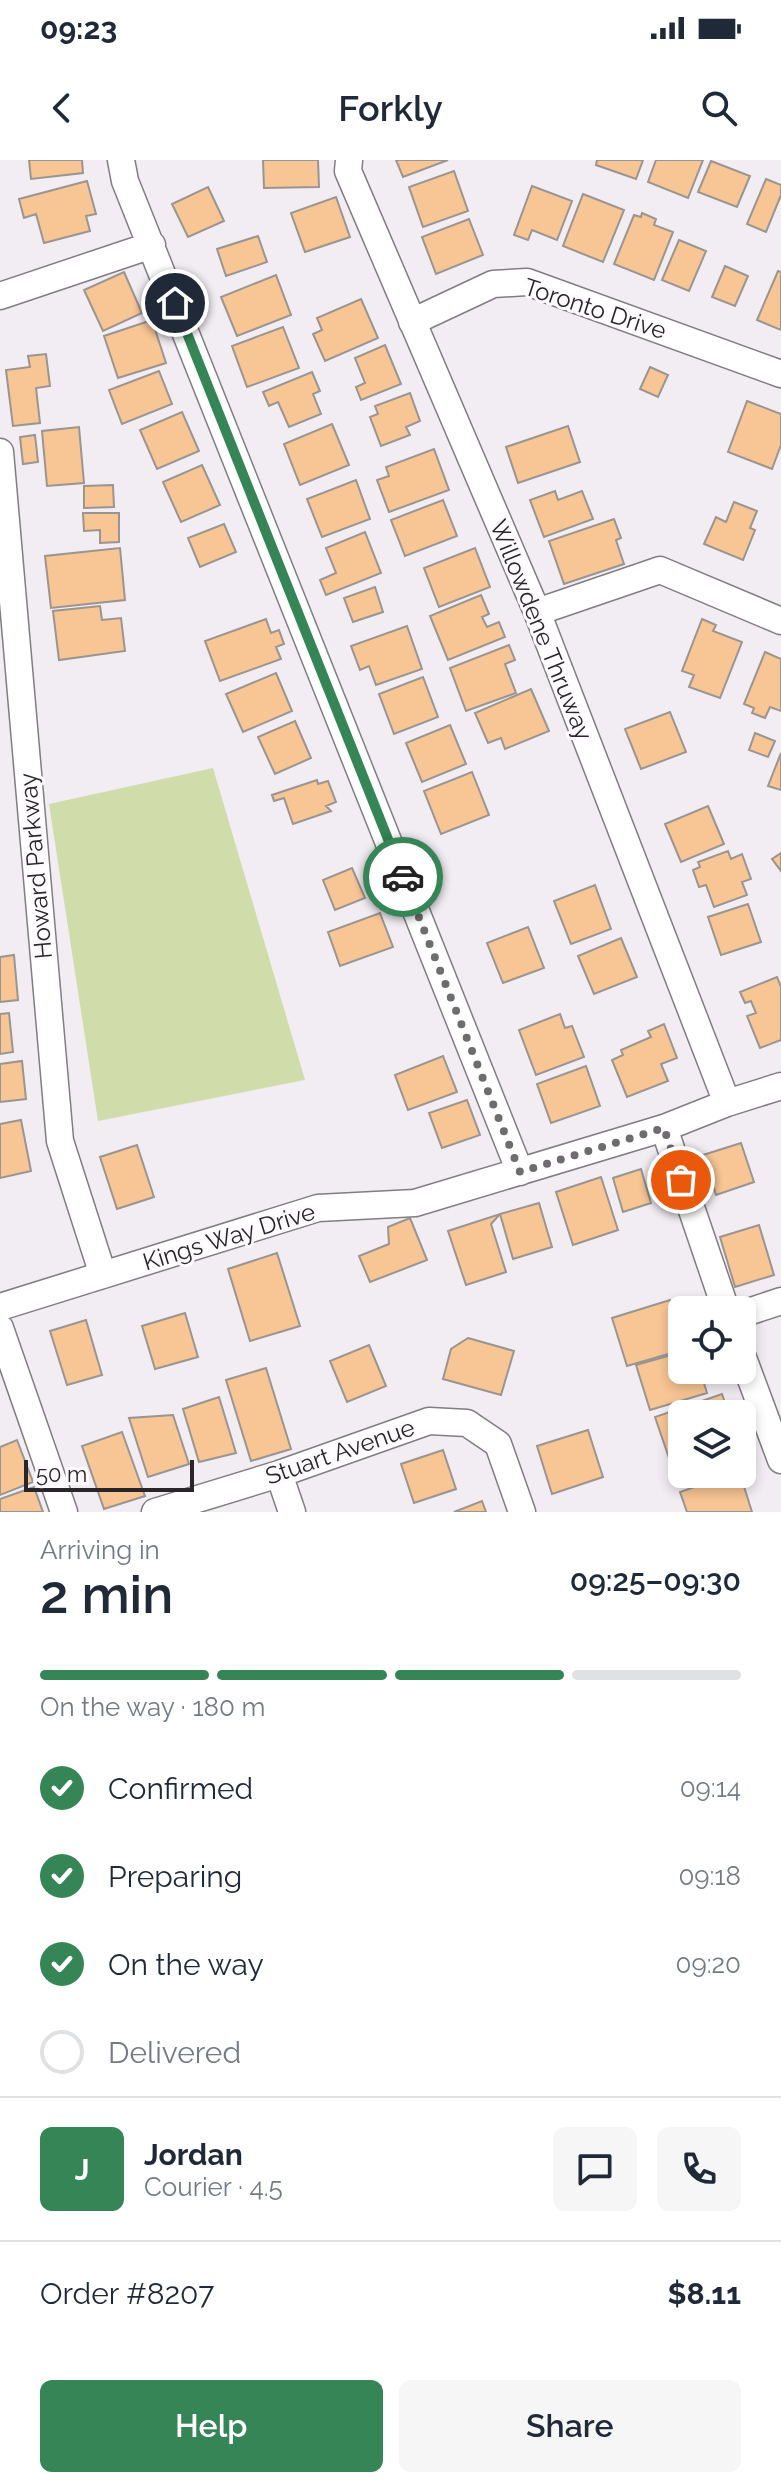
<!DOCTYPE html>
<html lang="en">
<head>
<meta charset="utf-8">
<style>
  :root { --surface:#fff; --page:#f6f6f7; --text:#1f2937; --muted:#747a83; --line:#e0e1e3; --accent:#358556 }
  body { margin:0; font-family:Raleway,sans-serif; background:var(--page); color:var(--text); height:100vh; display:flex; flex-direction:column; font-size:30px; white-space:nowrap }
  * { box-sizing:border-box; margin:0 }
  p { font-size:26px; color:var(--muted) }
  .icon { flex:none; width:44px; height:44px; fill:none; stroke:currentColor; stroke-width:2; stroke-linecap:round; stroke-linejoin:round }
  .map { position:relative; height:1352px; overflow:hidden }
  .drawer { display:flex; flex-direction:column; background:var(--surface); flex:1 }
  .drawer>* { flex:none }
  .fabs { position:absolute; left:668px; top:1136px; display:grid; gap:16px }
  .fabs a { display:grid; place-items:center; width:88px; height:88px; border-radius:12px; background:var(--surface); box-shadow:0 4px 12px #0003; font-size:40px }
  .scale { position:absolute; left:24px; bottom:20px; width:170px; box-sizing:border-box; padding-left:8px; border:4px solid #282629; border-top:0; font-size:22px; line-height:28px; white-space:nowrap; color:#282629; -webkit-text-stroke:6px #fefbff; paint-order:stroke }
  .pin { position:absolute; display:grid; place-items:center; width:68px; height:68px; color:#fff; margin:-34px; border:4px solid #fff; border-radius:50%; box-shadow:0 2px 8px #0007 }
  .courier { position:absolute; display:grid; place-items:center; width:80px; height:80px; margin:-40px; border:6px solid #358556; border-radius:50%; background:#fff; color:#222; box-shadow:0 2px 10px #0007 }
  .summary em { font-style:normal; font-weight:600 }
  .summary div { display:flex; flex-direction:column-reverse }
  .summary { display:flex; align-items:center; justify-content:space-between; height:136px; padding:0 40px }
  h1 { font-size:52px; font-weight:600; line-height:60px }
  .bar { display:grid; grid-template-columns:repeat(4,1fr); gap:12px 8px; align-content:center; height:96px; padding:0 40px }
  .bar i { height:10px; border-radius:6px; background:var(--line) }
  .bar .selected { background:var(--accent) }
  .bar p { grid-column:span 4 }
  .line { display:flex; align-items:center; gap:20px; padding:0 40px; border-top:2px solid var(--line) }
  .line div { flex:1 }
  .round { display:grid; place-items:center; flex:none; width:84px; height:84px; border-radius:12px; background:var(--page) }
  ol { padding:0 40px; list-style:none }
  li { display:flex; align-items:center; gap:24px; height:88px }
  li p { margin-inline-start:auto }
  li .icon { padding:8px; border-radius:50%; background:var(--accent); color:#fff; stroke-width:4 }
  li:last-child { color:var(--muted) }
  li i { width:44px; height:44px; border:4px solid var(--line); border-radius:50% }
  .cta { display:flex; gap:16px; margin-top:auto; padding:16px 40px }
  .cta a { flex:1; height:92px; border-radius:12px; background:var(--accent); color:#fff; font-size:32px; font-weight:600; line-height:92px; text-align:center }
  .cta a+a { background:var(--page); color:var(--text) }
  .status { display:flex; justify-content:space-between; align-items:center; height:56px; padding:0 40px; background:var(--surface); direction:ltr }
  .status svg { height:22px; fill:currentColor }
  header { display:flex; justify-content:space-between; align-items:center; height:104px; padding:0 40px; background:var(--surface); font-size:36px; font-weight:600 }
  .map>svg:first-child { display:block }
</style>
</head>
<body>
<div class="status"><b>09:23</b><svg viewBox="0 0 49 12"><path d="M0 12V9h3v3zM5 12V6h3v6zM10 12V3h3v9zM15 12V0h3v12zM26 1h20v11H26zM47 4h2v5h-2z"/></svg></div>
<header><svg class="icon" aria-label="back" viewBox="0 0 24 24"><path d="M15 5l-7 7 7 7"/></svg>Forkly<svg class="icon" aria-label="search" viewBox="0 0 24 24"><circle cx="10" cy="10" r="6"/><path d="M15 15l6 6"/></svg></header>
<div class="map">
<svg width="781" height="1352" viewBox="0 0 781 1352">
  <rect width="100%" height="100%" fill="#f2edf3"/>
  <!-- green -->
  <path fill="#d1dcab" d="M213,608L305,920L98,961L49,644Z"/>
  <!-- building -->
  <path fill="#f8c594" stroke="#9a9590" stroke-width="2" d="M29,0H82L83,13L31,19Z
    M263,0H318L319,27L264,28Z
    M396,0H448L403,17Z
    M597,0H643L636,19L596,5Z
    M656,0H703L688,38L648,22Z
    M711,1L750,16L737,47L698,32Z
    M454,11L468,51L423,67L409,27Z
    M766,19L781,25V35L766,72L747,64Z
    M87,21L96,54L86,56L90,71L44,83L36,54L24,58L19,39Z
    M532,26L572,41L557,80L532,70L528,80L514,75Z
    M208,27L224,61L188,77L172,44Z
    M583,34L624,50L603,102L563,86Z
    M336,37L350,77L305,92L291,53Z
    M642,53L656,59L654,65L673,72L654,120L614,104L634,55L641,57Z
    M469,59L483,95L436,114L422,77Z
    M258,76L267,102L226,116L217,89Z
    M679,80L706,91L689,131L662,120Z
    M725,106L748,116L735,146L712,137Z
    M778,111L781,112V170L757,160Z
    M124,112L142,153L103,171L84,130Z
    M276,115L291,155L237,176L221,137Z
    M361,139L378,178L325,201L313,174L322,170L317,158Z
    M152,160L166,203L118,218L104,176Z
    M283,167L299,208L247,227L232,186Z
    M385,185L401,224L361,240L356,227L365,223L355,198Z
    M46,194L50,226L36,228L40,263L13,266L6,210L30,207L28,196Z
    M650,207L668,215L658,237L640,229Z
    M159,211L172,244L122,264L109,230Z
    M312,212L320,231L313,234L321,254L289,267L278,242L269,246L263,232Z
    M410,233L420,261L406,267L410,275L381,286L370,257L378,254L375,246Z
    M747,241L781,254V285L772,309L728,292Z
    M182,252L199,291L157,309L140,270Z
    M332,264L349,305L300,325L284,284Z
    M568,266L580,302L518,323L506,287Z
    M79,267L84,323L47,326L42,271Z
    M35,275L38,302L23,304L20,277Z
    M434,289L449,330L389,352L377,320L389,316L386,307Z
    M202,305L220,345L181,362L163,322Z
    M356,320L370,359L322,377L307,339Z
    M113,325L114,347L84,348V326Z
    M555,331L558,340L582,331L593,359L544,377L530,340Z
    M443,340L457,376L405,396L391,360Z
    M734,342L757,351L750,368L755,370L743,400L704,384L716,357L726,362Z
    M83,353H119V382L100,383V370L84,371Z
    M614,359L621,378L616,380L624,404L564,424L549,381Z
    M224,364L236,392L200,407L188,378Z
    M365,372L381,413L326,435L320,420L336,413L326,388Z
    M120,388L125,440L51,448L45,396Z
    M475,388L490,427L439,447L424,408Z
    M375,427L383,452L353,462L344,438Z
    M481,435L489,454L482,457L487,467L499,462L505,477L448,500L430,456Z
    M100,446L102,460L121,458L125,491L59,500L53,451Z
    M266,459L271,473L279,470L284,484L276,487L281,499L220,521L205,481Z
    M702,459L716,465L713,471L742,482L720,538L689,527L694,515L682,511Z
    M407,466L422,509L376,525L369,506L360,510L351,486Z
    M509,485L515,500L505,504L516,533L466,551L450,508Z
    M765,492L781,499V551L770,547L765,558L752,553L754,548L744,544Z
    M276,513L292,551L243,572L226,534Z
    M423,517L438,557L394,574L379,534Z
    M531,529L549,571L505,589L501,578L488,583L475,553Z
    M670,552L686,592L641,609L625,569Z
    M295,561L311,598L275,614L258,577Z
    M450,565L466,604L422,622L406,583Z
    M755,573L775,581L768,597L749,590Z
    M781,593V630L768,626Z
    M472,612L489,655L441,674L424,631Z
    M317,620L318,624L328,621L336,642L326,646L331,651L293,664L284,638L274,641L272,635Z
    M708,646L724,684L681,702L665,664Z
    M728,691L731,699L742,694L751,719L742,722L747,735L714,747L706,725L699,727L693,710L700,707L698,702Z
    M781,693V711L772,699Z
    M352,708L365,738L335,750L323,720Z
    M595,725L611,769L571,784L554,741Z
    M748,744L761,782L721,795L708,757Z
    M380,753L393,787L340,806L328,772Z
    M528,767L544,808L503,823L487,783Z
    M621,778L637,817L594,834L578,796Z
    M14,795L18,840L0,842V797Z
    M777,817L781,827V880L760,888L747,856L756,853L751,841L745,843L740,832Z
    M9,853L13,892L0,894V854Z
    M560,854L565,868L572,866L584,897L536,915L519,870Z
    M664,864L677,898L661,904L668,921L627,937L612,900L623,895L621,890L651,877L648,871Z
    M443,896L457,932L408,950L395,915Z
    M22,901L26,939L0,942V904Z
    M586,906L600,946L551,963L537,924Z
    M467,940L480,975L442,988L429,953Z
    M21,960L31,1011L0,1018V964Z
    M741,983L754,1022L716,1035L703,995Z
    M137,985L154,1037L117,1049L100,997Z
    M641,1009L651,1043L623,1052L613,1018Z
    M601,1017L618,1070L573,1085L556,1032Z
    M539,1043L552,1087L513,1099L500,1054Z
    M500,1054L491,1064L506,1112L466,1125L448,1071Z
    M410,1058L427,1100L370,1122L359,1096L389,1084L388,1067Z
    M759,1065L774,1115L735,1127L720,1077Z
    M277,1093L300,1166L250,1181L228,1109Z
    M670,1140L682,1179V1190L627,1206L612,1158Z
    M185,1153L198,1197L155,1209L142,1166Z
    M86,1160L102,1215L67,1225L50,1171Z
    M468,1178L514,1191L501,1235L443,1219L451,1189Z
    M369,1185L386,1226L347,1242L330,1201Z
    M682,1192V1210H700L707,1233L650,1250L636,1205Z
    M266,1208L291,1289L251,1301L226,1220Z
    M722,1234L729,1254H682V1293L669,1298L655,1257Z
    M219,1237L236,1293L199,1302L183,1249Z
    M173,1255L189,1304L148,1317L129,1258Z
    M588,1270L603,1317L552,1334L537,1286Z
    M122,1272L145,1336L104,1349L82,1286Z
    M17,1280L33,1322L0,1335V1287Z
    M443,1290L456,1329L414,1343L401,1304Z
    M731,1314H740L752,1352H687L680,1332Z
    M34,1327L43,1352H0V1339Z
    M482,1341L486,1352H454Z"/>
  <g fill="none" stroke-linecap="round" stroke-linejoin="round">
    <defs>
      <path id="street" d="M121,0L125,21L520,1012
        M349,0L348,11L537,452L727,943
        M0,136L152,85
        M412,162L493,124L527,122L781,214
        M0,292L60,981L103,1115
        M537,452L660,410L781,461
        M664,968L726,1150
        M0,1147L318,1048L415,1043L664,968L727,943L781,926
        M742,1154L781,1141
        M0,1168L64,1352
        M742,1195L781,1300
        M279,1314L292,1352
        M155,1352L279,1314L429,1261L467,1263L498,1284L522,1352"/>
    </defs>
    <!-- street casing -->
    <use href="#street" stroke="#817d82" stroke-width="29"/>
    <!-- street -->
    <use href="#street" stroke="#fff" stroke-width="26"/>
  </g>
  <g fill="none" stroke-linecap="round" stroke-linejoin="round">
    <!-- done -->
    <path stroke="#6f6c70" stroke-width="8" stroke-dasharray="0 14.4" d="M403,717L520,1012L664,968L681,1020"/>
    <!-- route -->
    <path stroke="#358556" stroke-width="10" d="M175,143L403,717"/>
  </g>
  <g text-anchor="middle" stroke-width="6" stroke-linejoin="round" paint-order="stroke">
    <!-- street labels -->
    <g font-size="24" fill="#282629" stroke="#fefbff">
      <text transform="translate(595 149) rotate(18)" y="8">Toronto Drive</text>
      <text transform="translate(541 470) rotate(68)" y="8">Willowdene Thruway</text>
      <text transform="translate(36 706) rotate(-95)" y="8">Howard Parkway</text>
      <text transform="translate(229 1077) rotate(-17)" y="8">Kings Way Drive</text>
      <text transform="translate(340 1292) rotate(-19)" y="8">Stuart Avenue</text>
    </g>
  </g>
</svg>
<div class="fabs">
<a><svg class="icon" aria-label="locate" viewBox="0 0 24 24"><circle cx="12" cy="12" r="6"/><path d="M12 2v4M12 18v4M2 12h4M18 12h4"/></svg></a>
<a><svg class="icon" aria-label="layers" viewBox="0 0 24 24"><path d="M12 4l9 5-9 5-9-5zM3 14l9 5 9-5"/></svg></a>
</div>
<div class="scale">50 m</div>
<div class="pin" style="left:681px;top:1020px;background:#ea580c"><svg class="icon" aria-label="bag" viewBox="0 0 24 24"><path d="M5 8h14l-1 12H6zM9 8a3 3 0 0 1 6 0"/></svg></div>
<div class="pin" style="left:175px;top:143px;background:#1f2937"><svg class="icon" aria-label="home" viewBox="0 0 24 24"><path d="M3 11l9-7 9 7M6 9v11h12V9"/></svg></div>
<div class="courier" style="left:403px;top:717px"><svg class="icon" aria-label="car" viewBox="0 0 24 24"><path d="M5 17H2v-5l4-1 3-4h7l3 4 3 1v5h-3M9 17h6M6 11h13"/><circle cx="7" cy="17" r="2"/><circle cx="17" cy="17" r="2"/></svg></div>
</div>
<section class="drawer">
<div class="summary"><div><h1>2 min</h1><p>Arriving in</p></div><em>09:25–09:30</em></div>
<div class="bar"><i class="selected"></i><i class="selected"></i><i class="selected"></i><i></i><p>On the way · 180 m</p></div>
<ol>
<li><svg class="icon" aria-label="check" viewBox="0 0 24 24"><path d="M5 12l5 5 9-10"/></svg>Confirmed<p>09:14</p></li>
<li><svg class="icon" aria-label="check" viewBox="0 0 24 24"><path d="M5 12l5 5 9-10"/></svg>Preparing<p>09:18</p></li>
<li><svg class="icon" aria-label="check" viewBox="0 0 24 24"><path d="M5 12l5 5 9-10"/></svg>On the way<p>09:20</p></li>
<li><i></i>Delivered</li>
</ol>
<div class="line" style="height:144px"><b class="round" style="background:var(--accent);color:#fff">J</b><div><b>Jordan</b><p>Courier · 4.5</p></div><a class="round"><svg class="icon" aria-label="chat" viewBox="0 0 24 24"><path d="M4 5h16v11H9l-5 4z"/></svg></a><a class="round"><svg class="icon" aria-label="phone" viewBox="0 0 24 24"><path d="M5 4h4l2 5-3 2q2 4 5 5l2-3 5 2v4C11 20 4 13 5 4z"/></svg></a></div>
<div class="line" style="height:104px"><div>Order #8207</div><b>$8.11</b></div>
<div class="cta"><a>Help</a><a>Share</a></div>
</section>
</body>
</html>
